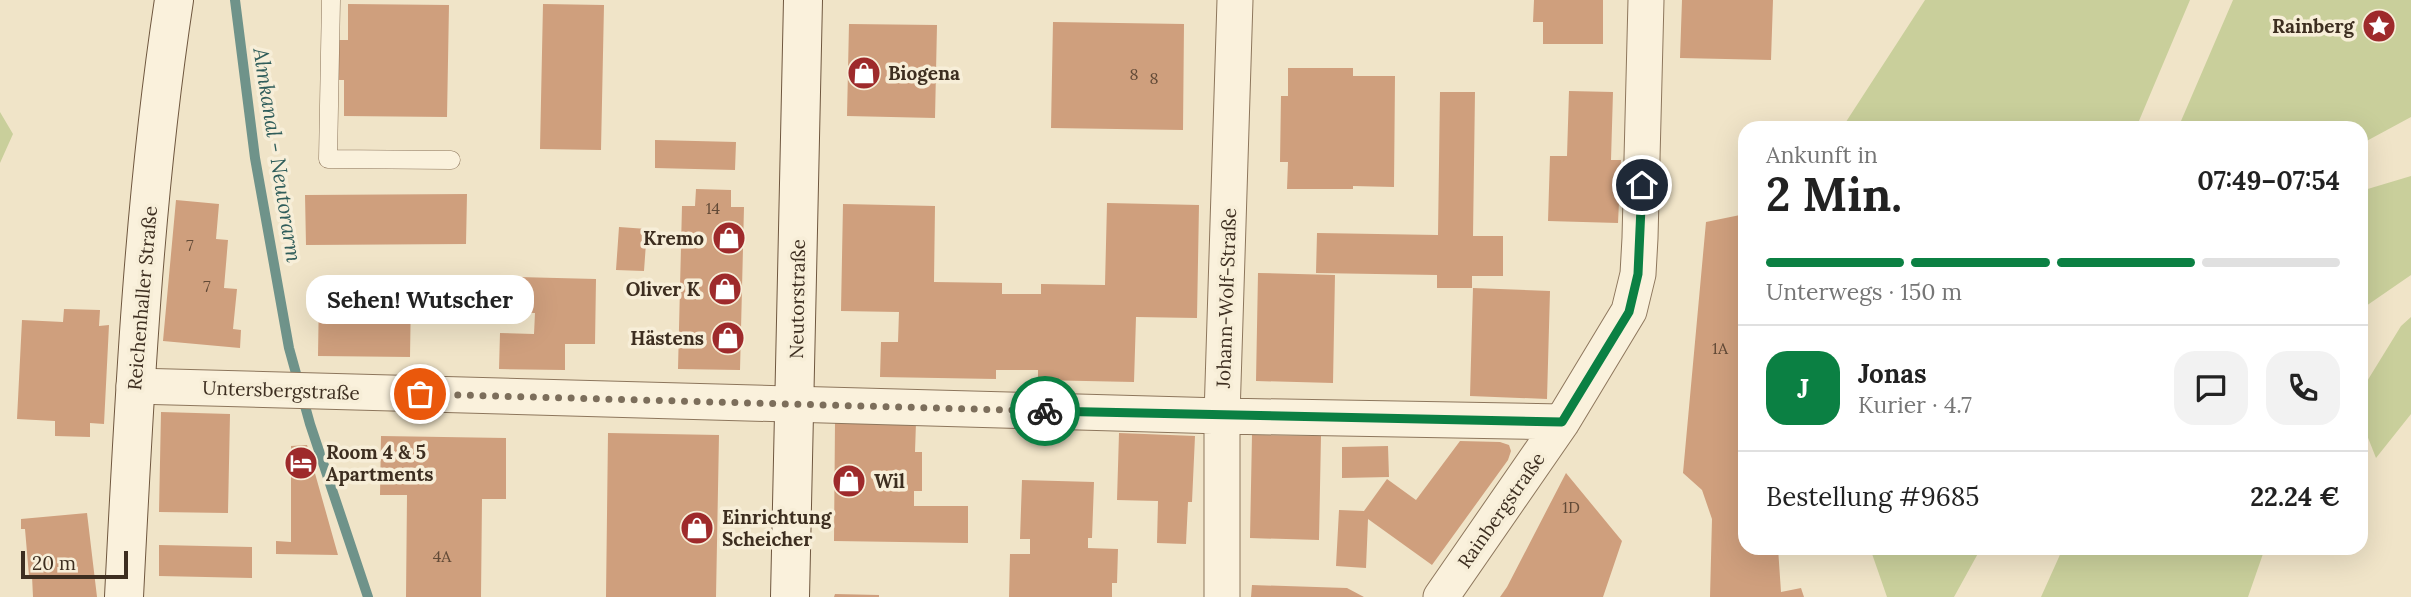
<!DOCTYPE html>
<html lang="de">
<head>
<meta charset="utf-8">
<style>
  :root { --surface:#fff; --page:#f2f2f2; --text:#222; --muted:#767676; --line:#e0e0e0; --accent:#0b8043 }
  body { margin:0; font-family:Lora,serif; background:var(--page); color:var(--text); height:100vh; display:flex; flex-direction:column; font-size:26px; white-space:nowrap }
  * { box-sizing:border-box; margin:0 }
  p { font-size:23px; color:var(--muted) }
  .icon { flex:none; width:38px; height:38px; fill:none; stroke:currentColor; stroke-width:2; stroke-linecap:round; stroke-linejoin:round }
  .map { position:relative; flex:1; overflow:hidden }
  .drawer { position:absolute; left:1738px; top:121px; width:630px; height:434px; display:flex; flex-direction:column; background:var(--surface); border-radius:21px; box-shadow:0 7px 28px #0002 }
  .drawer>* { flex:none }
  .scale { position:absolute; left:21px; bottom:18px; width:107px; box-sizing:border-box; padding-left:7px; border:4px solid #3d2e20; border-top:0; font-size:19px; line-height:24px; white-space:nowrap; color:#3d2e20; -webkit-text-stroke:5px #f7eed8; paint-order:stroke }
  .pin { position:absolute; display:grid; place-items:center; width:60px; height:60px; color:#fff; margin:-30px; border:4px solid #fff; border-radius:50%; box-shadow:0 2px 7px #0007 }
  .courier { position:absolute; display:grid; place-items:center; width:70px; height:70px; margin:-35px; border:5px solid #0b8043; border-radius:50%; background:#fff; color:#222; box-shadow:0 2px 9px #0007 }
  .bubble { position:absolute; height:49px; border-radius:21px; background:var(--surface); box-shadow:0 7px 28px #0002; font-size:23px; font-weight:700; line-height:49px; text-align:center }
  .overview em { font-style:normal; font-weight:700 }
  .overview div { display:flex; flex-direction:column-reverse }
  .overview { display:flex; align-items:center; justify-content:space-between; height:119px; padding:0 28px }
  h1 { font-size:46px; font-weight:700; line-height:52px }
  .bar { display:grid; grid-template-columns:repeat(4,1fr); gap:10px 7px; align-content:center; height:84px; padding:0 28px }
  .bar i { height:9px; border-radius:5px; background:var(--line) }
  .bar .current { background:var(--accent) }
  .bar p { grid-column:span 4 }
  .line { display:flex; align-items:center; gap:18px; padding:0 28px; border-top:2px solid var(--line) }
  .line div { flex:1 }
  .round { display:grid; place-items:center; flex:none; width:74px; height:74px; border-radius:21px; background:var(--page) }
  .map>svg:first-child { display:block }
</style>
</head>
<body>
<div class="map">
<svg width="2411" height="597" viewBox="0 0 2411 597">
  <rect width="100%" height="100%" fill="#f0e4c8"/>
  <!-- green -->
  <path fill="#c9cf9b" d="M1925,0H2190L2136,128H1842Z
    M2233,0H2411V117L2361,144V128H2178Z
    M0,112L13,134L0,163Z
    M2411,176V275L2366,306L2361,317V191Z
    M2411,317V414L2376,458L2361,420V391L2401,326Z
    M1870,548H1981L1954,597H1887Z
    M2063,548H2265L2248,597H2041Z"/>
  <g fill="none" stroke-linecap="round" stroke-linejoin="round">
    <!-- stream -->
    <path stroke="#6f938a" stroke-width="10" d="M235,0L255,158L289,348L310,424L368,597"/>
  </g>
  <!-- building -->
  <path fill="#cf9f7d" d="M1534,0H1603V44H1543V22H1533Z
    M1682,0H1773L1771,60L1680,58Z
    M348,4L449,5L447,117L344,116V80H336V40H348Z
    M543,4L604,5L601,150L540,149Z
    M1053,22L1184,24L1183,130L1051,128Z
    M849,24L937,25L935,118L847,116Z
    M1288,68H1353V76H1395L1394,187L1353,186V189H1287L1288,162H1280L1281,96H1288Z
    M1569,91L1613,92L1611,160H1621L1618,223L1548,221L1550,156H1567Z
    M1440,92H1475L1473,236H1503V276H1472V288H1437V275L1316,273L1317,233L1438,235Z
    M655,140L736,142L735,170L655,168Z
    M696,189L731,190V207H744L740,370L678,369L682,206H695Z
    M467,194L466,244L306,245L305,195Z
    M176,200L219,204L216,239L228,240L224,288L237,289L233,329L241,330L240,348L163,341Z
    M1107,203L1199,205L1197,318L1136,317L1134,382L1038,380V370H996V379L880,377L881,342H898L899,312L841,311L843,204L935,206L934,282L1002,283V294H1041V284L1105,285Z
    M1745,214V548H1778L1781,592L1801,588L1804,597H1710L1712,519L1702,490L1683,473L1706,222Z
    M619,227L647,229L644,271L616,270Z
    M1258,273L1335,275L1333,383L1256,381Z
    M474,276L596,279L595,344H565V370L499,369L500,333L534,334L535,313L473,311Z
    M1473,288L1550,291L1547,399L1470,396Z
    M319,291L411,292L410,357L318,356Z
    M64,309L100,310L99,326L109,325L104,424L90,423V437L55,436V421L17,419L22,320L63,322Z
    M161,412L230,414L228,513L159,512Z
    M835,422H916L915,452H922V491H914V506H968V543L834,541Z
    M608,433L719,435L716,597H606Z
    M1119,433L1195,436L1192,502H1188L1186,544L1157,543L1158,501L1117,500Z
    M1252,435L1321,436L1319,540L1250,538Z
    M381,436L506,438V499H482L481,597H406L407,495H380Z
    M1460,441L1500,442L1509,445L1511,451L1508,460L1432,565L1368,519L1366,568L1336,566L1339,510L1364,511L1387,479L1416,500Z
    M307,445L338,555L276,554V541L291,542V446Z
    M1388,446L1389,477L1342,478V447Z
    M1566,473L1622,541L1603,597H1500L1507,587Z
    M1022,480L1094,482L1092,538H1088V548L1118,549L1117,583H1112V597H1009L1010,554H1030V539H1020Z
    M87,513L97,597H33L32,576H29L25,529H21V519Z
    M159,545L252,547V578L159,576Z
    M1252,585L1347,588L1364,597H1251Z
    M835,594L879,595V597H834Z"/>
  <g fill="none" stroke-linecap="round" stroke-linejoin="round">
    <defs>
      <path id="lane" d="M331,0L328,159L451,160"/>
      <path id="street" d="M134,386L1222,416L1562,422
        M1222,597V416L1235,0
        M1441,597L1562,422L1629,311L1638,274L1640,238L1646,0"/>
      <path id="secondary" d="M124,597C134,398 144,197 174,0
        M790,597L803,0"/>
    </defs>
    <!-- lane casing -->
    <use href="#lane" stroke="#8d765c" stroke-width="19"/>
    <!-- street casing -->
    <use href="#street" stroke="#8d765c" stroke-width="37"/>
    <!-- secondary casing -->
    <use href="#secondary" stroke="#6f573f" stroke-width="40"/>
    <!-- lane -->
    <use href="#lane" stroke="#faf1dc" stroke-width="18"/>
    <!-- street -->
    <use href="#street" stroke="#faf1dc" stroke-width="35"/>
    <!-- secondary -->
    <use href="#secondary" stroke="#faf1dc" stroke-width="38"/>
  </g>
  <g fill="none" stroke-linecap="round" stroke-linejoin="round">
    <!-- done -->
    <path stroke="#7c6e5b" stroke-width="7" stroke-dasharray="0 12.6" d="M420,394L1045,411"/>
    <!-- route -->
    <path stroke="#0b8043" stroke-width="9" d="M1045,411L1562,422L1629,312L1638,274L1642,185"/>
  </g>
  <!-- icons -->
  <defs>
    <symbol id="sight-disc" viewBox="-11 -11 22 22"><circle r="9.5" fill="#9e2a2b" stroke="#f7eed8"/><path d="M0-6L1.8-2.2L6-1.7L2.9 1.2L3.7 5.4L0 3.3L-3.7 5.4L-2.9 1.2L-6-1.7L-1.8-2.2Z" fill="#fff"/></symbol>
    <symbol id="shop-disc" viewBox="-11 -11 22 22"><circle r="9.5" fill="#9e2a2b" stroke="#f7eed8"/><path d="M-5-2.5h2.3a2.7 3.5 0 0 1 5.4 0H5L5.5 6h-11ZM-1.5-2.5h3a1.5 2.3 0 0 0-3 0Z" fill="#fff"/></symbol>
    <symbol id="hotel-disc" viewBox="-11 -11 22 22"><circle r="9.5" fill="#9e2a2b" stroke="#f7eed8"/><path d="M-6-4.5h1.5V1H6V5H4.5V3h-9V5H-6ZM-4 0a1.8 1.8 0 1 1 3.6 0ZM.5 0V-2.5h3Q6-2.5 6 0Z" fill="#fff"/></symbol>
  </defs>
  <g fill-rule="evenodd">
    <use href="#sight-disc" x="2360" y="7" width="38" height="38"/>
    <use href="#shop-disc" x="845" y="54" width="38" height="38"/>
    <use href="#shop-disc" x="710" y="219" width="38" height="38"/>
    <use href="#shop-disc" x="706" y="270" width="38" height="38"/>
    <use href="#shop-disc" x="709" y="319" width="38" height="38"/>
    <use href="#hotel-disc" x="282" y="444" width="38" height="38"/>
    <use href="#shop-disc" x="830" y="462" width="38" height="38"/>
    <use href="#shop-disc" x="678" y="509" width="38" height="38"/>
  </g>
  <g text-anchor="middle" stroke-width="7" stroke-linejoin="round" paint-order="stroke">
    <!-- number labels -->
    <g font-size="16" fill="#624a37">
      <text x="1134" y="80">8</text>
      <text x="1154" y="84">8</text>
      <text x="713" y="214">14</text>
      <text x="190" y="251">7</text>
      <text x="207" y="292">7</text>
      <text x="1720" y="354">1A</text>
      <text x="1571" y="513">1D</text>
      <text x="442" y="562">4A</text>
    </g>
    <!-- poi labels -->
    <g font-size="19" font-weight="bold" fill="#3d2e20" stroke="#f7eed8" text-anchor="end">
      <text x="2354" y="33">Rainberg</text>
      <text x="888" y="80" text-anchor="start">Biogena</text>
      <text x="704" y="245">Kremo</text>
      <text x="700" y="296">Oliver K</text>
      <text x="704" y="345">Hästens</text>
      <text x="326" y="459" text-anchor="start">Room 4 &amp; 5<tspan x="326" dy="22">Apartments</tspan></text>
      <text x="874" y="488" text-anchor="start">Wil</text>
      <text x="722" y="524" text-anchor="start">Einrichtung<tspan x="722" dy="22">Scheicher</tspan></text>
    </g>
    <!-- street labels -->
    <g font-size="19" fill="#3d2e20" stroke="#f7eed8">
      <text transform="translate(142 298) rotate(-85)" y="7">Reichenhaller Straße</text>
      <text transform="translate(1226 298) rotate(-88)" y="7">Johann-Wolf-Straße</text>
      <text transform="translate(797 299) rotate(-89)" y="7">Neutorstraße</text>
      <text transform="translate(281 390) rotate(2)" y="7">Untersbergstraße</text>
      <text transform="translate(1501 510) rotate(-55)" y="7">Rainbergstraße</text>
    </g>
    <!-- water labels -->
    <g font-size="21" font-style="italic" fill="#2f5d5a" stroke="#f7eed8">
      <text transform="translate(277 155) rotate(81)" y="7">Almkanal - Neutorarm</text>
    </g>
  </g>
</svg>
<div class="scale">20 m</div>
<div class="pin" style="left:420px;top:394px;background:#ea580c"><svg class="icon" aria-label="bag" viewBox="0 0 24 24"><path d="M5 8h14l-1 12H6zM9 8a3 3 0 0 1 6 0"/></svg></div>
<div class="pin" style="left:1642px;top:185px;background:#1f2937"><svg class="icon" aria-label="home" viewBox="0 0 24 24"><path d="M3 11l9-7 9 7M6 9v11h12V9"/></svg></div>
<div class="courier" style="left:1045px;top:411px"><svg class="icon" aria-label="bike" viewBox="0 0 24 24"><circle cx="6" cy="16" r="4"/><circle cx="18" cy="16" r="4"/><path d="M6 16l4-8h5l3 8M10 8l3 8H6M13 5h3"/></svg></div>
<div class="bubble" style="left:306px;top:275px;width:228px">Sehen! Wutscher</div>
<section class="drawer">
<div class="overview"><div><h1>2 Min.</h1><p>Ankunft in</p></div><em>07:49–07:54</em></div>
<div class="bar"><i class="current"></i><i class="current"></i><i class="current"></i><i></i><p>Unterwegs · 150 m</p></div>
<div class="line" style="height:126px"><b class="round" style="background:var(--accent);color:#fff">J</b><div><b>Jonas</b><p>Kurier · 4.7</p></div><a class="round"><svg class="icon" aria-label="chat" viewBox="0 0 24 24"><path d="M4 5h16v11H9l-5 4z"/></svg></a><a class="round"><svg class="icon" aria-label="phone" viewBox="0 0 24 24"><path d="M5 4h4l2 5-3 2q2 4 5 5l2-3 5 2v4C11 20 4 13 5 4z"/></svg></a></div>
<div class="line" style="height:91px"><div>Bestellung #9685</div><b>22.24 €</b></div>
</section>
</div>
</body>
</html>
